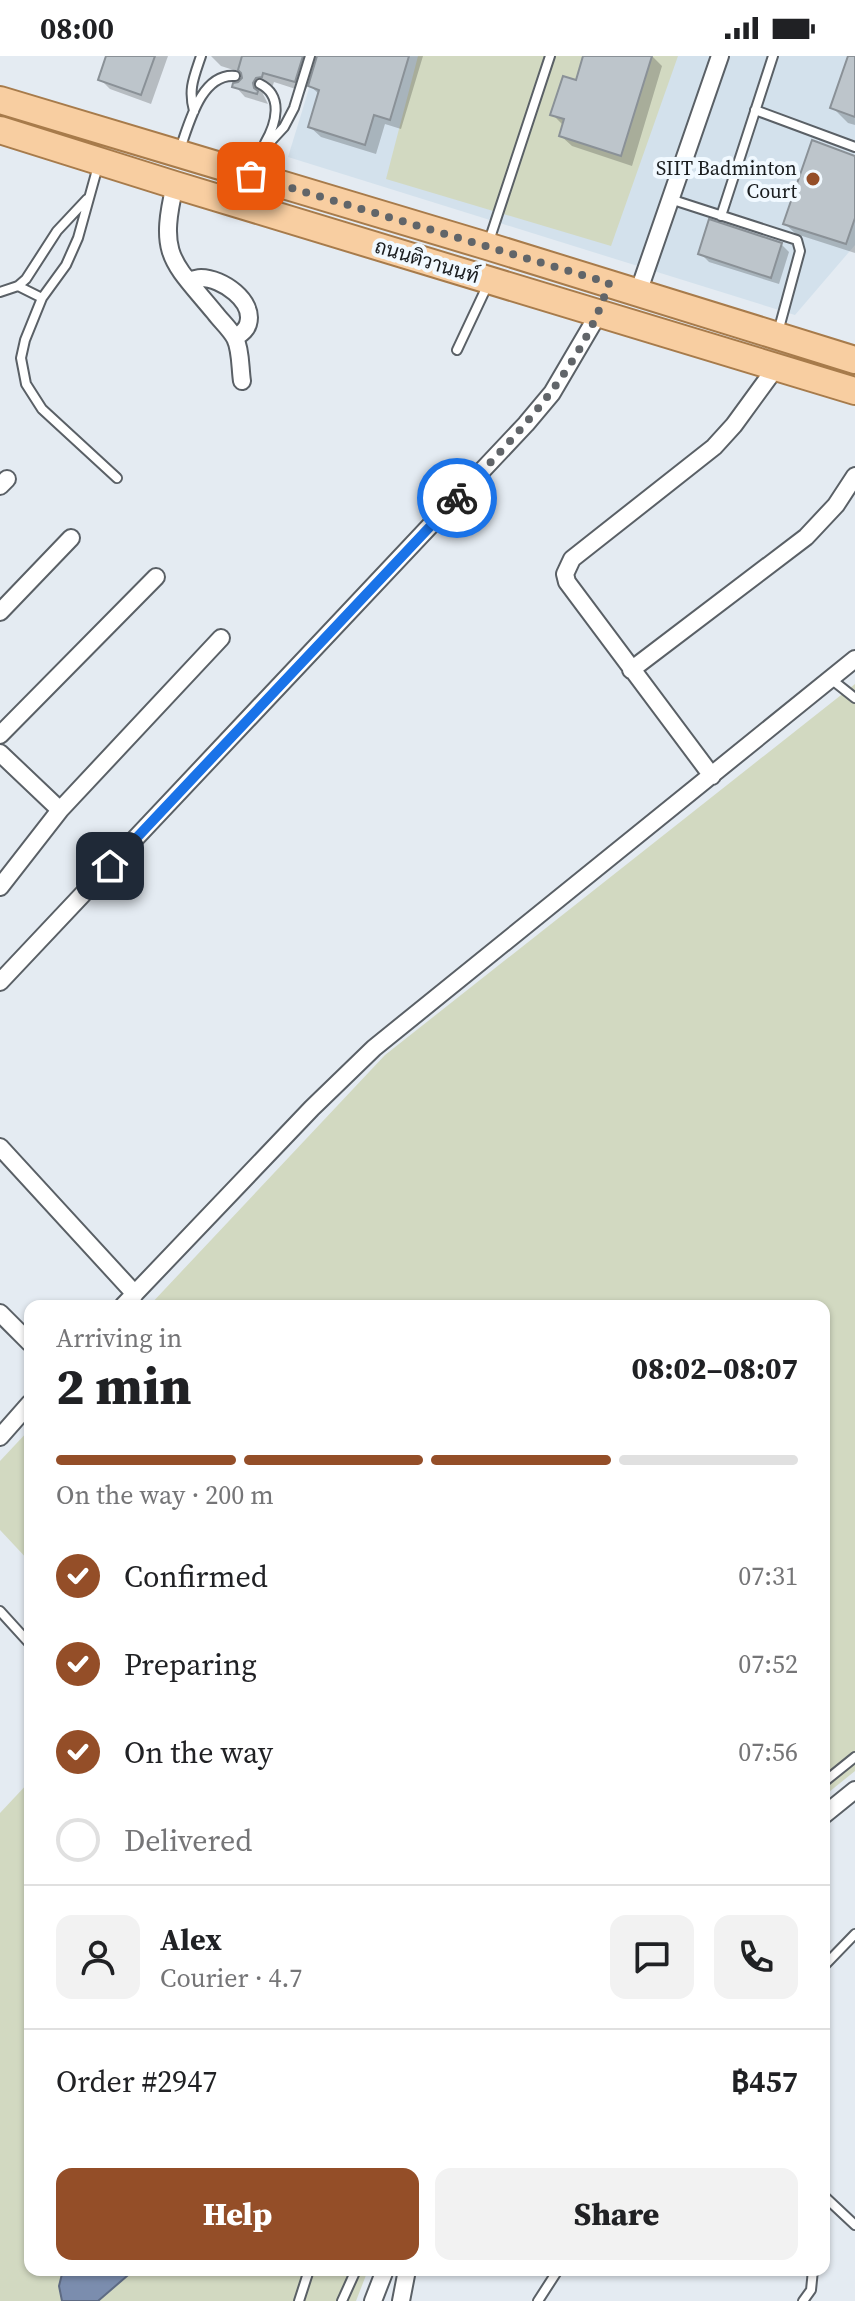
<!DOCTYPE html>
<html lang="en">
<head>
<meta charset="utf-8">
<style>
  :root { --surface:#fff; --page:#f2f2f2; --text:#202124; --muted:#757577; --line:#e0e0e0; --accent:#944e28 }
  body { margin:0; font-family:"Source Serif 4",Sarabun,serif; background:var(--page); color:var(--text); height:100vh; display:flex; flex-direction:column; font-size:30px; white-space:nowrap }
  * { box-sizing:border-box; margin:0 }
  p { font-size:26px; color:var(--muted) }
  .icon { flex:none; width:44px; height:44px; fill:none; stroke:currentColor; stroke-width:2; stroke-linecap:round; stroke-linejoin:round }
  .map { position:relative; flex:1; overflow:hidden }
  .drawer { position:absolute; left:24px; top:1244px; width:806px; height:976px; display:flex; flex-direction:column; background:var(--surface); border-radius:16px; box-shadow:0 2px 6px #0004 }
  .drawer>* { flex:none }
  .pin { position:absolute; display:grid; place-items:center; width:68px; height:68px; color:#fff; margin:-34px; border-radius:16px; box-shadow:0 4px 12px #0006 }
  .courier { position:absolute; display:grid; place-items:center; width:80px; height:80px; margin:-40px; border:6px solid #1a73e8; border-radius:50%; background:#fff; color:#222; box-shadow:0 2px 10px #0007 }
  .head em { font-style:normal; font-weight:800 }
  .head div { display:flex; flex-direction:column-reverse }
  .head { display:flex; align-items:center; justify-content:space-between; height:136px; padding:0 32px }
  h1 { font-size:52px; font-weight:800; line-height:60px }
  .bar { display:grid; grid-template-columns:repeat(4,1fr); gap:12px 8px; align-content:center; height:96px; padding:0 32px }
  .bar i { height:10px; border-radius:6px; background:var(--line) }
  .bar .active { background:var(--accent) }
  .bar p { grid-column:span 4 }
  .line { display:flex; align-items:center; gap:20px; padding:0 32px; border-top:2px solid var(--line) }
  .line div { flex:1 }
  .round { display:grid; place-items:center; flex:none; width:84px; height:84px; border-radius:16px; background:var(--page) }
  ol { padding:0 32px; list-style:none }
  li { display:flex; align-items:center; gap:24px; height:88px }
  li p { margin-inline-start:auto }
  li .icon { padding:8px; border-radius:50%; background:var(--accent); color:#fff; stroke-width:4 }
  li:last-child { color:var(--muted) }
  li i { width:44px; height:44px; border:4px solid var(--line); border-radius:50% }
  .button { display:flex; gap:16px; margin-top:auto; padding:16px 32px }
  .button a { flex:1; height:92px; border-radius:16px; background:var(--accent); color:#fff; font-size:32px; font-weight:800; line-height:92px; text-align:center }
  .button a+a { background:var(--page); color:var(--text) }
  .status { display:flex; justify-content:space-between; align-items:center; height:56px; padding:0 40px; background:var(--surface); direction:ltr }
  .status svg { height:22px; fill:currentColor }
  .map>svg:first-child { display:block }
</style>
</head>
<body>
<div class="status"><b>08:00</b><svg viewBox="0 0 49 12"><path d="M0 12V9h3v3zM5 12V6h3v6zM10 12V3h3v9zM15 12V0h3v12zM26 1h20v11H26zM47 4h2v5h-2z"/></svg></div>
<div class="map">
<svg width="855" height="2245" viewBox="0 0 855 2245">
  <rect width="100%" height="100%" fill="#e4ebf2"/>
  <!-- built -->
  <path fill="#d3e1ec" d="M319,0H855V189L795,259L288,101Z"/>
  <!-- green -->
  <path fill="#d2d9c1" d="M418,0H678L611,190L386,123Z
    M855,628V1715L824,1740V1250H149L385,999Z
    M30,1373V1506L0,1474V1405Z
    M30,1725V2214H368L356,2245H0V1757Z"/>
  <!-- water -->
  <path fill="#7b8dae" stroke="#5e6b83" stroke-width="2" d="M63,2214H134L98,2245H62L59,2230Z"/>
  <!-- shadow -->
  <path fill="#0003" d="M108,0H168L151,48L110,33L100,23Z
    M211,0H312L320,8L318,0H423L401,73L385,68L376,98L321,81L310,71L320,39L308,28L305,36L274,26L272,32H267L263,38L268,48L245,41L235,30L244,23L243,17L221,10Z
    M585,0H652L662,10L632,110L572,90L561,80L563,69L552,58L577,27Z
    M850,0H855V69L848,67L832,51Z
    M855,102V197L796,178L785,168Z
    M781,188L789,196L779,228L709,206L701,198Z"/>
  <!-- building -->
  <path fill="#bdc5cb" stroke="#8a9197" stroke-width="2" d="M106,0H155L141,39L98,24Z
    M242,0H303L295,26L263,17L262,21L256,22L253,27L254,32L258,35L257,38L232,31L233,27L238,26L242,22L241,17L238,14Z
    M317,0H409L390,64L374,59L365,89L308,71L319,34L308,30Z
    M583,0H652L621,100L559,80L564,63L550,59L563,20L576,24Z
    M848,0H855V61L830,52Z
    M812,84L855,100V162L846,188L783,168Z
    M709,163L782,187L771,222L698,198Z"/>
  <g fill="none" stroke-linecap="round" stroke-linejoin="round">
    <defs>
      <path id="service" d="M260,28C284,40 276,68 265,87
        M755,54L855,91
        M194,55C188,33 194,21 201,0
        M180,93C189,68 201,17 235,20
        M98,110L78,182L66,209L42,242L25,284L21,302L26,328L42,353L117,422
        M253,116L259,98L284,71L294,52L310,0
        M670,143L797,184L800,195L778,276
        M721,160L773,0
        M489,185L550,0
        M18,230L42,242
        M0,236L18,230L26,223L57,175L87,143
        M457,294L489,226
        M831,623L855,642
        M0,1555L30,1588
        M824,1726L855,1701
        M824,1910L855,1878
        M824,2140L855,2169
        M299,2245L309,2214
        M342,2245L356,2214
        M538,2245L558,2214
        M803,2245L811,2234L813,2214"/>
      <path id="minor" d="M175,129C158,200 172,205 215,257C221,265 230,273 235,282C241,294 240,312 242,325
        M188,224C193,224 197,222 201,222C222,222 255,245 248,268C246,275 240,278 235,282
        M638,237L720,0
        M0,430L7,423
        M0,556L71,482
        M631,614L806,481L836,449L855,420
        M0,679L156,521
        M0,697L60,754
        M712,720L567,526L565,518L572,503L714,391L734,369L777,310
        M0,831L60,754L221,582
        M0,926L526,368L552,337L599,257
        M0,1091L135,1238
        M123,1250L312,1052L374,992L855,603
        M0,1257L30,1287
        M0,1381L30,1347
        M824,1759L855,1734
        M373,2245L385,2214
        M401,2245L407,2214"/>
      <path id="primary" d="M0,44L487,190L855,304
        M0,74L175,129L855,335"/>
    </defs>
    <!-- service casing -->
    <use href="#service" stroke="#5a6066" stroke-width="12"/>
    <!-- minor casing -->
    <use href="#minor" stroke="#5a6066" stroke-width="20"/>
    <!-- primary casing -->
    <use href="#primary" stroke="#a77b4b" stroke-width="30"/>
    <!-- service -->
    <use href="#service" stroke="#fff" stroke-width="8"/>
    <!-- minor -->
    <use href="#minor" stroke="#fff" stroke-width="16"/>
    <!-- primary -->
    <use href="#primary" stroke="#f8cea1" stroke-width="26"/>
  </g>
  <g fill="none" stroke-linecap="round" stroke-linejoin="round">
    <!-- done -->
    <path stroke="#616569" stroke-width="8" stroke-dasharray="0 14.4" d="M251,120L609,227C581,315 518,377 457,442"/>
    <!-- route -->
    <path stroke="#1a73e8" stroke-width="10" d="M110,810L457,442"/>
  </g>
  <!-- markers -->
  <circle fill="#944e28" stroke="#f1f9ff" stroke-width="3" cx="813" cy="123" r="8"/>
  <g text-anchor="middle" stroke-width="8" stroke-linejoin="round" paint-order="stroke">
    <!-- poi labels -->
    <g font-size="20" fill="#1a1d1f" stroke="#f1f9ff" text-anchor="end">
      <text x="797" y="119">SIIT Badminton<tspan x="797" dy="23">Court</tspan></text>
    </g>
    <!-- street labels -->
    <g font-size="20" fill="#1a1d1f" stroke="#f1f9ff">
      <text transform="translate(427 205) rotate(17)" y="7">ถนนติวานนท์</text>
    </g>
  </g>
</svg>
<div class="pin" style="left:251px;top:120px;background:#ea580c"><svg class="icon" aria-label="bag" viewBox="0 0 24 24"><path d="M5 8h14l-1 12H6zM9 8a3 3 0 0 1 6 0"/></svg></div>
<div class="pin" style="left:110px;top:810px;background:#1f2937"><svg class="icon" aria-label="home" viewBox="0 0 24 24"><path d="M3 11l9-7 9 7M6 9v11h12V9"/></svg></div>
<div class="courier" style="left:457px;top:442px"><svg class="icon" aria-label="bike" viewBox="0 0 24 24"><circle cx="6" cy="16" r="4"/><circle cx="18" cy="16" r="4"/><path d="M6 16l4-8h5l3 8M10 8l3 8H6M13 5h3"/></svg></div>
<section class="drawer">
<div class="head"><div><h1>2 min</h1><p>Arriving in</p></div><em>08:02–08:07</em></div>
<div class="bar"><i class="active"></i><i class="active"></i><i class="active"></i><i></i><p>On the way · 200 m</p></div>
<ol>
<li><svg class="icon" aria-label="check" viewBox="0 0 24 24"><path d="M5 12l5 5 9-10"/></svg>Confirmed<p>07:31</p></li>
<li><svg class="icon" aria-label="check" viewBox="0 0 24 24"><path d="M5 12l5 5 9-10"/></svg>Preparing<p>07:52</p></li>
<li><svg class="icon" aria-label="check" viewBox="0 0 24 24"><path d="M5 12l5 5 9-10"/></svg>On the way<p>07:56</p></li>
<li><i></i>Delivered</li>
</ol>
<div class="line" style="height:144px"><a class="round"><svg class="icon" aria-label="person" viewBox="0 0 24 24"><circle cx="12" cy="8" r="4"/><path d="M4 21q1-7 8-7t8 7"/></svg></a><div><b>Alex</b><p>Courier · 4.7</p></div><a class="round"><svg class="icon" aria-label="chat" viewBox="0 0 24 24"><path d="M4 5h16v11H9l-5 4z"/></svg></a><a class="round"><svg class="icon" aria-label="phone" viewBox="0 0 24 24"><path d="M5 4h4l2 5-3 2q2 4 5 5l2-3 5 2v4C11 20 4 13 5 4z"/></svg></a></div>
<div class="line" style="height:104px"><div>Order #2947</div><b>฿457</b></div>
<div class="button"><a>Help</a><a>Share</a></div>
</section>
</div>
</body>
</html>
